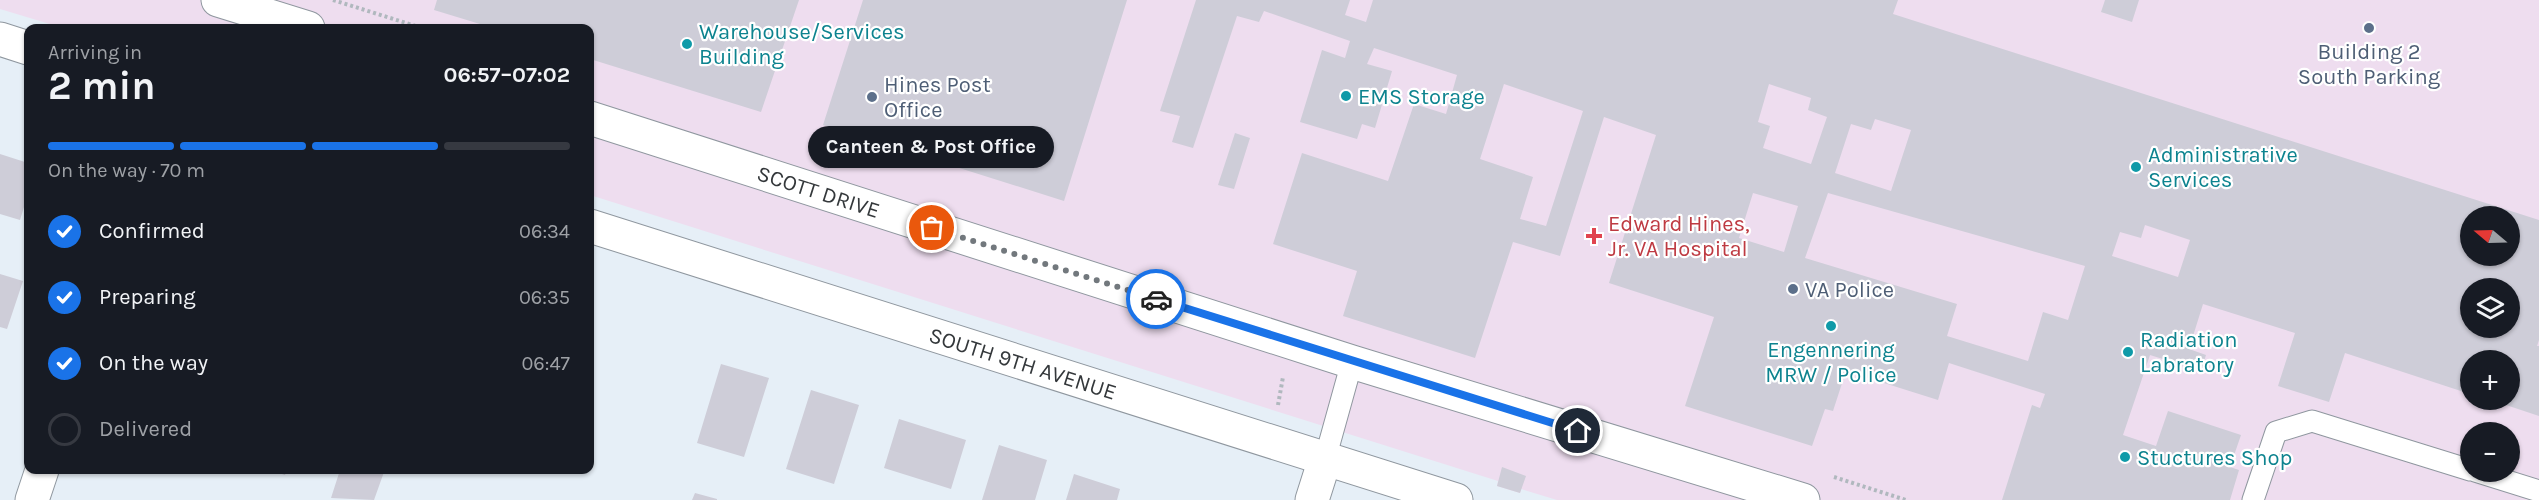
<!DOCTYPE html>
<html lang="en">
<head>
<meta charset="utf-8">
<style>
  :root { --surface:#171b24; --page:#20242c; --text:#f1f3f6; --muted:#9ea1a6; --line:#363941; --accent:#1a73e8 }
  body { margin:0; font-family:Karla,sans-serif; background:var(--page); color:var(--text); height:100vh; display:flex; flex-direction:column; font-size:22px; white-space:nowrap }
  * { box-sizing:border-box; margin:0 }
  p { font-size:20px; color:var(--muted) }
  .icon { flex:none; width:33px; height:33px; fill:none; stroke:currentColor; stroke-width:2; stroke-linecap:round; stroke-linejoin:round }
  .map { position:relative; flex:1; overflow:hidden }
  .sheet { position:absolute; left:24px; top:24px; width:570px; height:450px; display:flex; flex-direction:column; background:var(--surface); border-radius:12px; box-shadow:0 2px 4px #0004 }
  .sheet>* { flex:none }
  .needle { width:39px; rotate:289deg }
  .buttons { position:absolute; left:2460px; top:206px; display:grid; gap:12px }
  .buttons a { display:grid; place-items:center; width:60px; height:60px; border-radius:50%; background:var(--surface); box-shadow:0 2px 4px #0004; font-size:30px }
  .pin { position:absolute; display:grid; place-items:center; width:51px; height:51px; color:#fff; margin:-26px; border:3px solid #fff; border-radius:50%; box-shadow:0 2px 6px #0007 }
  .courier { position:absolute; display:grid; place-items:center; width:60px; height:60px; margin:-30px; border:4px solid #1a73e8; border-radius:50%; background:#fff; color:#222; box-shadow:0 2px 8px #0007 }
  .bubble { position:absolute; height:42px; border-radius:21px; background:var(--surface); box-shadow:0 2px 4px #0004; font-size:20px; font-weight:700; line-height:42px; text-align:center }
  .head em { font-style:normal; font-weight:700 }
  .head div { display:flex; flex-direction:column-reverse }
  .head { display:flex; align-items:center; justify-content:space-between; height:102px; padding:0 24px }
  h1 { font-size:39px; font-weight:700; line-height:45px }
  .bar { display:grid; grid-template-columns:repeat(4,1fr); gap:9px 6px; align-content:center; height:72px; padding:0 24px }
  .bar i { height:8px; border-radius:4px; background:var(--line) }
  .bar .current { background:var(--accent) }
  .bar p { grid-column:span 4 }
  ol { padding:0 24px; list-style:none }
  li { display:flex; align-items:center; gap:18px; height:66px }
  li p { margin-inline-start:auto }
  li .icon { padding:6px; border-radius:50%; background:var(--accent); color:#fff; stroke-width:4 }
  li:last-child { color:var(--muted) }
  li i { width:33px; height:33px; border:3px solid var(--line); border-radius:50% }
  .map>svg:first-child { display:block }
</style>
</head>
<body>
<div class="map">
<svg width="2539" height="500" viewBox="0 0 2539 500">
  <rect width="100%" height="100%" fill="#e6eff7"/>
  <!-- medical -->
  <path fill="#eeddef" fill-rule="evenodd" d="M0,0H2539V500H1557L1521,489L1520,493L1497,486L1498,481L590,195V28H63L0,9ZM2470,216H2510V255H2470ZM2470,288H2510V327H2470ZM2470,360H2510V399H2470ZM2470,432H2510V471H2470Z"/>
  <!-- building -->
  <path fill="#cecdd8" fill-rule="evenodd" d="M437,0H799L761,112L590,59V28H493L434,10Z
    M863,0H1127L1064,201L823,125Z
    M1196,0H1350L1345,15L1366,22L1373,0H1898L1893,14L2539,220V340L2537,346H2539V416L2488,399H2510V360H2470V394L2345,353L2329,402L2278,386L2295,333L2203,304L2189,349L2206,355L2201,371L2150,355L2123,435L2156,446L2168,411L2241,435L2230,467L2239,470L2230,500H2002L2032,405L2040,408L2045,394L1949,363L1938,400L1846,371L1833,411L1825,409L1812,446L1685,406L1714,317L1609,283L1656,135L1604,117L1560,256L1513,242L1475,358L1343,316L1357,271L1273,244L1302,153L1388,181L1414,104L1446,114L1457,75L1374,48L1367,64L1392,71L1375,128L1362,124L1357,139L1300,122L1322,50L1345,58L1350,41L1264,11L1259,22L1237,16L1193,148L1172,142L1180,116L1160,111ZM1504,84L1583,111L1546,226L1520,219L1533,177L1480,159ZM1769,84L1811,98L1808,110L1827,117L1811,164L1763,148L1770,126L1758,122ZM1875,119L1911,130L1891,191L1835,173L1851,124L1871,130ZM1753,193L1798,206L1784,252L1739,238ZM1828,193L2085,266L2068,320L2043,312L2028,361L1947,336L1957,304L1805,258ZM2470,216H2510V255H2470ZM2145,225L2190,240L2178,277L2112,256L2120,232L2141,238ZM2470,288H2510V327H2470Z
    M2105,0H2139L2132,22L2101,12Z
    M1235,133L1250,138L1234,189L1218,185Z
    M0,154L28,163V194L20,220L0,214Z
    M0,274L23,281L7,329L0,327Z
    M721,364L769,378L744,457L697,443Z
    M811,390L859,405L834,484L786,469Z
    M899,419L966,440L951,489L884,468Z
    M999,445L1047,460L1035,500H982Z
    M1502,467L1526,476L1520,493L1497,486Z
    M270,470H287L285,475Z
    M340,470H375L384,472L374,500L331,498Z
    M1074,474L1120,489L1117,500H1066Z
    M695,493L717,499V500H692Z"/>
  <g fill="none" stroke-linecap="round" stroke-linejoin="round">
    <defs>
      <path id="service" d="M1325,459L1352,362
        M2475,471L2539,491
        M2253,500L2276,432L2312,421L2470,470"/>
      <g id="minor">
        <path d="M218,0L308,28"/>
        <path d="M0,39L28,48"/>
        <path id="s1" d="M590,118L1352,362L1803,500"/>
        <path id="s2" d="M590,226L1456,500"/>
        <path d="M32,500L42,470"/>
        <path d="M1312,500L1325,459"/>
      </g>
    </defs>
    <!-- service casing -->
    <use href="#service" stroke="#8f979f" stroke-width="23"/>
    <!-- minor casing -->
    <use href="#minor" stroke="#8f979f" stroke-width="35"/>
    <!-- path -->
    <path stroke="#b0b8be" stroke-width="4" stroke-dasharray="3 3" stroke-linecap="butt" d="M333,0L422,28
      M1278,405L1283,377
      M1834,477L1906,500"/>
    <!-- service -->
    <use href="#service" stroke="#fff" stroke-width="21"/>
    <!-- minor -->
    <use href="#minor" stroke="#fff" stroke-width="33"/>
  </g>
  <g fill="none" stroke-linecap="round" stroke-linejoin="round">
    <!-- done -->
    <path stroke="#72787d" stroke-width="6" stroke-dasharray="0 10.8" d="M932,228L1156,299"/>
    <!-- route -->
    <path stroke="#1a73e8" stroke-width="8" d="M1156,299L1578,431"/>
  </g>
  <!-- markers -->
  <g fill="#5c6f8a" stroke="#fff" stroke-width="2">
    <circle cx="2369" cy="28" r="6"/>
    <circle cx="872" cy="97" r="6"/>
    <circle cx="1793" cy="289" r="6"/>
  </g>
  <g fill="#0f9aa8" stroke="#fff" stroke-width="2">
    <circle cx="687" cy="44" r="6"/>
    <circle cx="1346" cy="96" r="6"/>
    <circle cx="2136" cy="167" r="6"/>
    <circle cx="1831" cy="326" r="6"/>
    <circle cx="2128" cy="352" r="6"/>
    <circle cx="2125" cy="457" r="6"/>
  </g>
  <path fill="#e0444e" stroke="#fff" stroke-width="2" d="M1591 227h6v6h6v6h-6v6h-6v-6h-6v-6h6z"/>
  <g text-anchor="middle" stroke-width="4.5" stroke-linejoin="round" paint-order="stroke">
    <!-- culture labels -->
    <g font-size="22" fill="#0d838f" stroke="#fff" text-anchor="start">
      <text x="699" y="39">Warehouse/Services<tspan x="699" dy="25">Building</tspan></text>
      <text x="1358" y="104">EMS Storage</text>
      <text x="2148" y="162">Administrative<tspan x="2148" dy="25">Services</tspan></text>
      <text x="2140" y="347">Radiation<tspan x="2140" dy="25">Labratory</tspan></text>
      <text x="1831" y="357" text-anchor="middle">Engennering<tspan x="1831" dy="25">MRW / Police</tspan></text>
      <text x="2137" y="465">Stuctures Shop</text>
    </g>
    <!-- service labels -->
    <g font-size="22" fill="#4e5e75" stroke="#fff" text-anchor="start">
      <text x="2369" y="59" text-anchor="middle">Building 2<tspan x="2369" dy="25">South Parking</tspan></text>
      <text x="884" y="92">Hines Post<tspan x="884" dy="25">Office</tspan></text>
      <text x="1805" y="297">VA Police</text>
    </g>
    <!-- street labels -->
    <g font-size="22" fill="#34383b" stroke="#fff">
      <text dy="8" stroke="none"><textPath href="#s1" startOffset="240">SCOTT DRIVE</textPath></text>
      <text dy="8" stroke="none"><textPath href="#s2" startOffset="454">SOUTH 9TH AVENUE</textPath></text>
    </g>
    <!-- health labels -->
    <g font-size="22" fill="#be3a42" stroke="#fff" text-anchor="start">
      <text x="1608" y="231">Edward Hines,<tspan x="1608" dy="25">Jr. VA Hospital</tspan></text>
    </g>
  </g>
</svg>
<div class="buttons">
<a><svg class="needle" viewBox="-14 -14 28 28"><path d="M0-13l5 13h-10z" fill="#e53935"/><path d="M0 13l5-13h-10z" fill="#9ea1a6"/></svg></a>
<a><svg class="icon" aria-label="layers" viewBox="0 0 24 24"><path d="M12 4l9 5-9 5-9-5zM3 14l9 5 9-5"/></svg></a>
<a>+</a>
<a>−</a>
</div>
<div class="pin" style="left:932px;top:228px;background:#ea580c"><svg class="icon" aria-label="bag" viewBox="0 0 24 24"><path d="M5 8h14l-1 12H6zM9 8a3 3 0 0 1 6 0"/></svg></div>
<div class="pin" style="left:1578px;top:431px;background:#1f2937"><svg class="icon" aria-label="home" viewBox="0 0 24 24"><path d="M3 11l9-7 9 7M6 9v11h12V9"/></svg></div>
<div class="courier" style="left:1156px;top:299px"><svg class="icon" aria-label="car" viewBox="0 0 24 24"><path d="M5 17H2v-5l4-1 3-4h7l3 4 3 1v5h-3M9 17h6M6 11h13"/><circle cx="7" cy="17" r="2"/><circle cx="17" cy="17" r="2"/></svg></div>
<div class="bubble" style="left:808px;top:126px;width:246px">Canteen &amp; Post Office</div>
<section class="sheet">
<div class="head"><div><h1>2 min</h1><p>Arriving in</p></div><em>06:57–07:02</em></div>
<div class="bar"><i class="current"></i><i class="current"></i><i class="current"></i><i></i><p>On the way · 70 m</p></div>
<ol>
<li><svg class="icon" aria-label="check" viewBox="0 0 24 24"><path d="M5 12l5 5 9-10"/></svg>Confirmed<p>06:34</p></li>
<li><svg class="icon" aria-label="check" viewBox="0 0 24 24"><path d="M5 12l5 5 9-10"/></svg>Preparing<p>06:35</p></li>
<li><svg class="icon" aria-label="check" viewBox="0 0 24 24"><path d="M5 12l5 5 9-10"/></svg>On the way<p>06:47</p></li>
<li><i></i>Delivered</li>
</ol>
</section>
</div>
</body>
</html>
